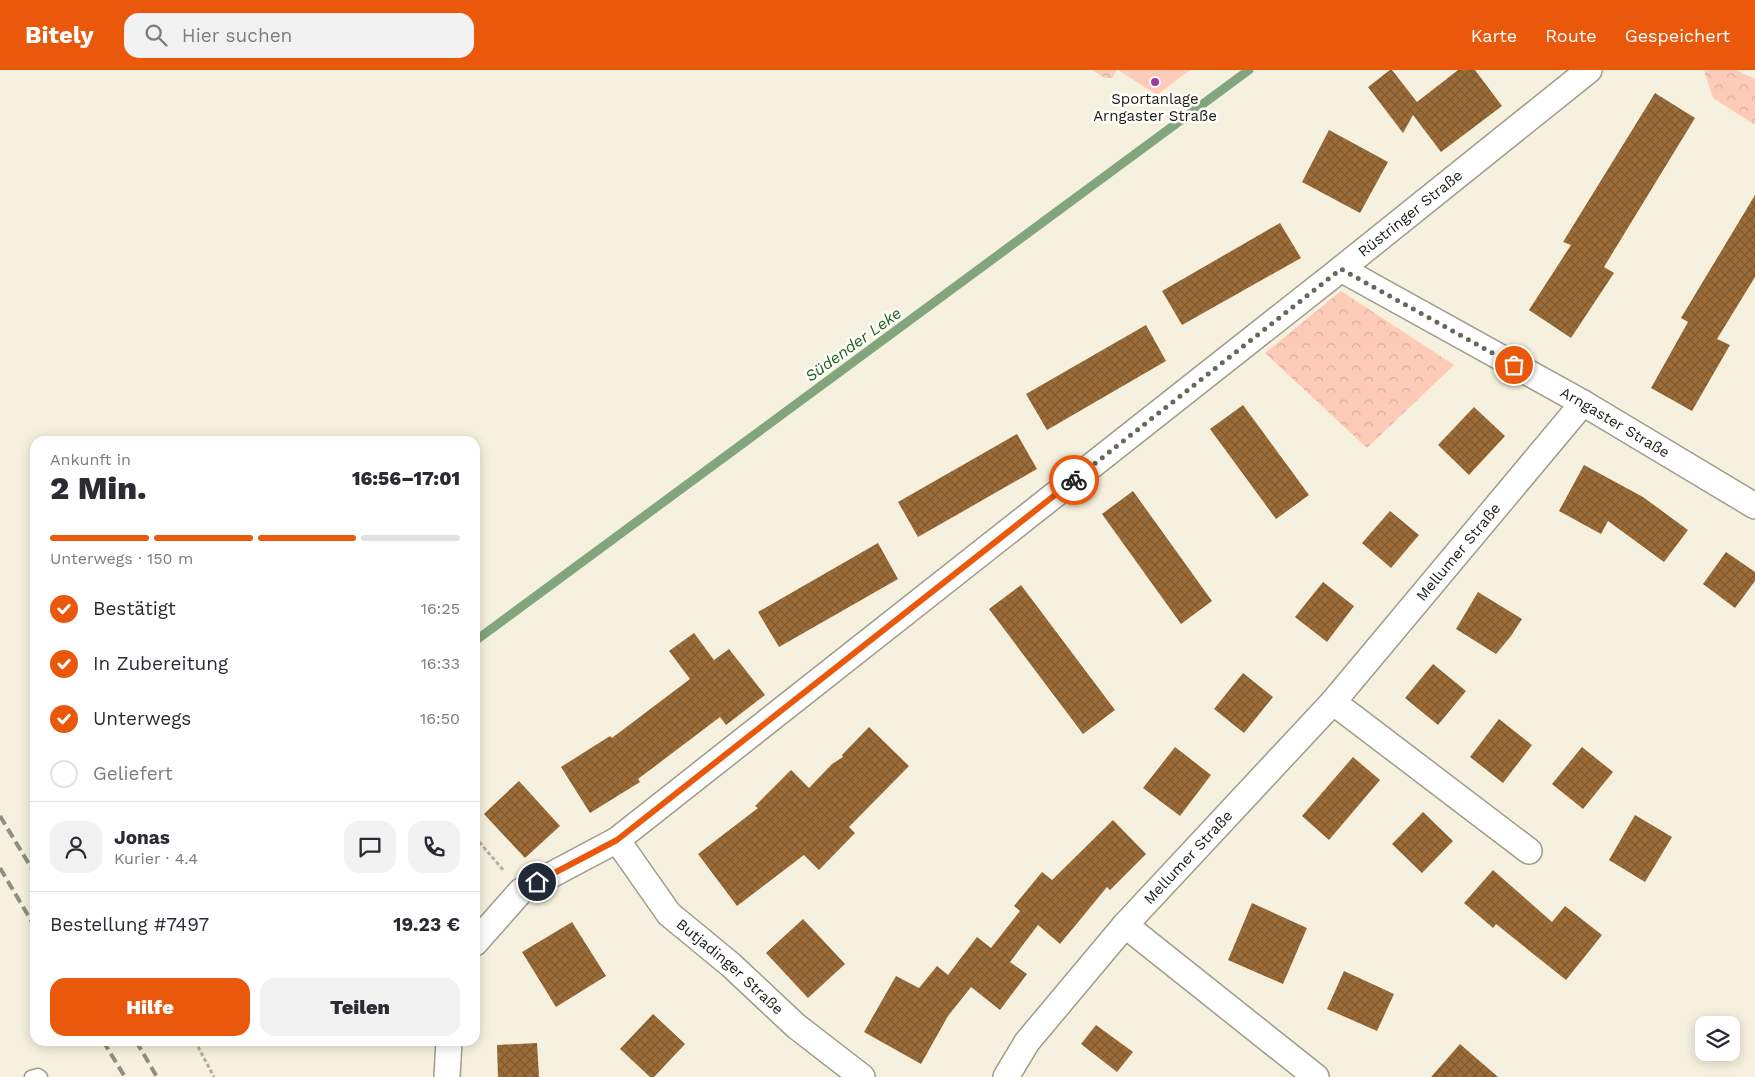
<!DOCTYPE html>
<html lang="de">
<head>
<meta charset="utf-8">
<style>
  :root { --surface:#fff; --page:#f2f2f3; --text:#2b2b33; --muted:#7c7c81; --line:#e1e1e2; --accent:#ea580c }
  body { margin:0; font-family:"Work Sans",sans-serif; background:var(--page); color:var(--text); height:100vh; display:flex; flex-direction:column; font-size:19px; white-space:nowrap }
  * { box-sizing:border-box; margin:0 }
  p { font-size:16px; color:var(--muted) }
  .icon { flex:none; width:28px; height:28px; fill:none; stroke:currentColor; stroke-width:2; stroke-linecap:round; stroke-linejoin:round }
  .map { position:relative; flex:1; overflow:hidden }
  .panel { position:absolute; left:30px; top:366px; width:450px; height:610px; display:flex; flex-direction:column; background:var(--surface); border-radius:15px; box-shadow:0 2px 12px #0003 }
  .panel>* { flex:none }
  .fabs { position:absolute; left:1695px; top:946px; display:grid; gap:10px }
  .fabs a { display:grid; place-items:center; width:45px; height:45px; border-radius:10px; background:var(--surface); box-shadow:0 2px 12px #0003; font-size:25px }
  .pin { position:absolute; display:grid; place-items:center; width:42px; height:42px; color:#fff; margin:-21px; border:2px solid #fff; border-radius:50%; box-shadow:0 1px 5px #0007 }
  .courier { position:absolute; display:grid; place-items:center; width:50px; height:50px; margin:-25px; border:4px solid #ea580c; border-radius:50%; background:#fff; color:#222; box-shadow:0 1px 6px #0007 }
  .head em { font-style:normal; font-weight:800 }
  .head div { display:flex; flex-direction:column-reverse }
  .head { display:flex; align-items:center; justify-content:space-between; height:85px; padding:0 20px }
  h1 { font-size:32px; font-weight:800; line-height:38px }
  .bar { display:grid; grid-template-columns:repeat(4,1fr); gap:8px 5px; align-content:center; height:60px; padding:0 20px }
  .bar i { height:6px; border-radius:4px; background:var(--line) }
  .bar .active { background:var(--accent) }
  .bar p { grid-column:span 4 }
  .line { display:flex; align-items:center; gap:12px; padding:0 20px; border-top:1px solid var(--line) }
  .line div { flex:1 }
  .round { display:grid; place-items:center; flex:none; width:52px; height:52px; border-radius:15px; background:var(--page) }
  ol { padding:0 20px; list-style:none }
  li { display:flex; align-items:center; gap:15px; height:55px }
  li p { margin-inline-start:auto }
  li .icon { padding:5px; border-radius:50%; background:var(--accent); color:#fff; stroke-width:4 }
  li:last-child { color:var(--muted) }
  li i { width:28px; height:28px; border:2px solid var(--line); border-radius:50% }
  .action { display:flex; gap:10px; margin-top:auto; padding:10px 20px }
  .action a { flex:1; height:58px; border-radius:15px; background:var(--accent); color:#fff; font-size:20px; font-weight:800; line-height:58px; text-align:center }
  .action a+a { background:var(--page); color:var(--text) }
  header { display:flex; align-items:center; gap:30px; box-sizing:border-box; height:70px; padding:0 25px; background:var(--accent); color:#fff }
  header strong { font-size:24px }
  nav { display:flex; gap:28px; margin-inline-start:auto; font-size:18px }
  .search { width:350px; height:45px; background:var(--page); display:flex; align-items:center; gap:12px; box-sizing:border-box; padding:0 18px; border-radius:15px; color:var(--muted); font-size:19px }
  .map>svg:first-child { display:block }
</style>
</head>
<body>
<header>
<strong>Bitely</strong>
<div class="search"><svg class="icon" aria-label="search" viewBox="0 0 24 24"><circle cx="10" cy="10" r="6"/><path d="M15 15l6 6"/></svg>Hier suchen</div>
<nav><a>Karte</a><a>Route</a><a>Gespeichert</a></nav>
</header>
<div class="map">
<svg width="1755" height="1007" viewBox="0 0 1755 1007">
  <defs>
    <pattern id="forest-crowns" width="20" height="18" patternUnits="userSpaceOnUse" patternTransform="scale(1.25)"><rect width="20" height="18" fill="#fecbb8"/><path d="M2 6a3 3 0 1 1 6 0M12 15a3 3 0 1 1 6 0" fill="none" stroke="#d9ae9d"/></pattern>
    <pattern id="building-cross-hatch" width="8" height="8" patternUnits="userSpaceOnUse" patternTransform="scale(1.25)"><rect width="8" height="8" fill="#9c6d39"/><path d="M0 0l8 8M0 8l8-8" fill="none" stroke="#7f592f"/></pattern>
  </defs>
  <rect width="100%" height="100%" fill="#f6f1de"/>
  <!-- green -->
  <path fill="#fecbb8" d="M1118,0H1190L1157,25Z"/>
  <!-- forest -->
  <path fill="url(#forest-crowns)" d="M1092,0H1117L1112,8H1105Z
    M1711,0H1736L1755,9V55L1713,28L1704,1Z
    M1341,221L1454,295L1367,378L1265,283Z"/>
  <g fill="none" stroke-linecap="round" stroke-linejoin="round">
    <!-- stream -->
    <path stroke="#82a57d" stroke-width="9" d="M475,571L1249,0"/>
  </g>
  <!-- building -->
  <path fill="url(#building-cross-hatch)" d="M1390,0H1392L1417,32L1458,0H1475L1502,36L1441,82L1413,45L1403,63L1368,17Z
    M1655,23L1695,48L1604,197L1614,203L1571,268L1529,240L1571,175L1563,172Z
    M1329,60L1388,92L1360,143L1302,112Z
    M1755,125V207L1717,269L1730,275L1692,341L1651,318L1688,252L1681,248Z
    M1280,153L1301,188L1182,255L1162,221Z
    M1146,255L1166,291L1047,360L1026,324Z
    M1243,335L1309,425L1276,449L1210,359Z
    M1474,337L1505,366L1469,405L1438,375Z
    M1017,364L1037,399L918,467L898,432Z
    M1584,395L1643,427L1688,460L1664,492L1608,451L1601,464L1559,441Z
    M1133,421L1212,531L1181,554L1102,444Z
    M1390,441L1419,465L1391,498L1362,473Z
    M878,473L898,509L779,577L758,542Z
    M1726,482L1755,502V511L1735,538L1703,514Z
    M1323,512L1354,536L1327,572L1295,547Z
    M1021,515L1115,640L1083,664L989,539Z
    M1478,522L1522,549L1511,566L1496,584L1456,559Z
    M694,563L714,590L729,579L765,625L726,655L720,647L638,709L640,712L590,743L561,697L610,666L612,668L690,609L669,581Z
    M1433,594L1466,621L1438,655L1405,628Z
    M1243,603L1273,627L1244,663L1214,639Z
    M1499,649L1532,675L1503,713L1470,687Z
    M869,657L909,696L849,757L855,763L819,800L804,785L737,836L698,784L758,738L755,736L791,700L809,718L832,694L843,687L842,685Z
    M1175,677L1211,705L1180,746L1143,718Z
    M1582,677L1613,702L1583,739L1552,714Z
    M1353,687L1380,710L1329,770L1302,746Z
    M519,711L560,756L525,788L484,744Z
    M1423,742L1453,771L1422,803L1392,774Z
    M1635,745L1672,767L1645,812L1609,790Z
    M1113,750L1146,784L1110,820L1107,817L1060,874L1038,855L1010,892L1027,904L1000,940L971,917L948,946L921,994L864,962L896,906L919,918L937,896L948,905L977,867L991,878L1020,841L1014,836L1042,802L1052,810Z
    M1493,800L1552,852L1565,836L1602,865L1566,910L1496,854L1493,858L1464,833Z
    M1252,833L1307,858L1283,914L1228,890Z
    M803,849L845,894L808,928L766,883Z
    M572,852L606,906L556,937L522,882Z
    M1344,901L1394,924L1377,961L1327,939Z
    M653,944L685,974L654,1007H650L620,979Z
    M1096,955L1133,982L1117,1002L1081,974Z
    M537,973L539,1007H498L497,975Z
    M1460,974L1498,1007H1431Z"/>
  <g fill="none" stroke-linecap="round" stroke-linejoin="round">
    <defs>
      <path id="service" d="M31,1007L38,1005L41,1007"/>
      <g id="minor">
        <path id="s1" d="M1341,199L1583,333L1755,436"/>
        <path d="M1333,632L1529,781"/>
        <path id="s2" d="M617,770L669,844L731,895L796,956L862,1007"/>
        <path d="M1125,855L1316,1007"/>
        <path id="s3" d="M475,873L521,821L617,770L1341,199L1589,0"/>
        <path d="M447,1007L449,971"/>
        <path id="s4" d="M1006,1007L1027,972L1125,855L1333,632L1583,333"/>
      </g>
    </defs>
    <!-- service casing -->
    <use href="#service" stroke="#a09b8a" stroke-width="15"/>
    <!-- minor casing -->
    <use href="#minor" stroke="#a09b8a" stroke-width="28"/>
    <!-- path -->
    <path stroke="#b3afa0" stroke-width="3" stroke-dasharray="4 2.5" stroke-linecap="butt" d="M475,767L504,801
      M195,971L214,1007"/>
    <!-- service -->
    <use href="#service" stroke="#fff" stroke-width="12"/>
    <!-- minor -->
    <use href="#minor" stroke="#fff" stroke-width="25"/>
    <!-- rail -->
    <path stroke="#918d80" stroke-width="4" stroke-dasharray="10 5" stroke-linecap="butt" d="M0,746L35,804
      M0,798L35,857
      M103,971L125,1007
      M136,971L157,1007"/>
  </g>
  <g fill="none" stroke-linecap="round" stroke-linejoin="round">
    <!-- done -->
    <path stroke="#69665b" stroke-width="5" stroke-dasharray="0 9" d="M1074,410L1341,199L1514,295"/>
    <!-- route -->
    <path stroke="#ea580c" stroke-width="6" d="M537,812L617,770L1074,410"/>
  </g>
  <!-- markers -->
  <circle fill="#9a39a0" stroke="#fffefa" stroke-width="2" cx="1155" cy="12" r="5"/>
  <g text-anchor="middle" stroke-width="5" stroke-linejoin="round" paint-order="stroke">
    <!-- poi labels -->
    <g font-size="15" fill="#1d1b15" stroke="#fffefa">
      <text x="1155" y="34">Sportanlage<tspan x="1155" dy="17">Arngaster Straße</tspan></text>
    </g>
    <!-- street labels -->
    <g font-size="15" fill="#1d1b15" stroke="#fffefa">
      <text dy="5" stroke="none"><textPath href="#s3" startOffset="1189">Rüstringer Straße</textPath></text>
      <text dy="5" stroke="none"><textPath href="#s1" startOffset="314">Arngaster Straße</textPath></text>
      <text dy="5" stroke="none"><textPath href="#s4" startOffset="694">Mellumer Straße</textPath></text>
      <text dy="5" stroke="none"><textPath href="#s4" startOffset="286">Mellumer Straße</textPath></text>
      <text dy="5" stroke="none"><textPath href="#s2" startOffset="171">Butjadinger Straße</textPath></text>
    </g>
    <!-- water labels -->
    <g font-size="16" font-style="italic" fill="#206320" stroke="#fffefa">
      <text transform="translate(853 274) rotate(-36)" y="6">Südender Leke</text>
    </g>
  </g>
</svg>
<div class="fabs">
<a><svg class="icon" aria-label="layers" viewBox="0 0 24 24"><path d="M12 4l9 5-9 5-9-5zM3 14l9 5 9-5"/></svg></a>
</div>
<div class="pin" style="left:1514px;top:295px;background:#ea580c"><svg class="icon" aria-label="bag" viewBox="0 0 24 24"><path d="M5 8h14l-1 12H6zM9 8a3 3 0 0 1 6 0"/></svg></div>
<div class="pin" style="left:537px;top:812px;background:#1f2937"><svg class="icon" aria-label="home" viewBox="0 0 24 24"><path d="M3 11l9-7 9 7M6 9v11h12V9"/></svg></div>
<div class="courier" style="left:1074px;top:410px"><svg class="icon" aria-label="bike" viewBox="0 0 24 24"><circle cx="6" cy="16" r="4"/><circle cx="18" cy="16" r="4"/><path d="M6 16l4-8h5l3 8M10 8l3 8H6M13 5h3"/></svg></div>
<section class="panel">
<div class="head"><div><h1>2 Min.</h1><p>Ankunft in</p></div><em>16:56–17:01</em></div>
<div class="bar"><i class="active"></i><i class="active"></i><i class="active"></i><i></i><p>Unterwegs · 150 m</p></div>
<ol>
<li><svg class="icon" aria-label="check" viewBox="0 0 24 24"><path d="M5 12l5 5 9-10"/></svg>Bestätigt<p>16:25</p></li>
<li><svg class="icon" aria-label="check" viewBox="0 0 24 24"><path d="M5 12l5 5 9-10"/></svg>In Zubereitung<p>16:33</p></li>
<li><svg class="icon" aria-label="check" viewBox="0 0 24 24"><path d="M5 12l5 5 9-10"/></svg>Unterwegs<p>16:50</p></li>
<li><i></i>Geliefert</li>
</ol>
<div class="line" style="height:90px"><a class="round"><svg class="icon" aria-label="person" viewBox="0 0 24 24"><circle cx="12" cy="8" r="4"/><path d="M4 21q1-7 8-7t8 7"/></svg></a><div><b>Jonas</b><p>Kurier · 4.4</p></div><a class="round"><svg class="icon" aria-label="chat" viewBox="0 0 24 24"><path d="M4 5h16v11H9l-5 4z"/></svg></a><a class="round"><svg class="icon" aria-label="phone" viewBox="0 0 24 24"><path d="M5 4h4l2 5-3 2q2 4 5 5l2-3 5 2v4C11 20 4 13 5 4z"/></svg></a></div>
<div class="line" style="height:65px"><div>Bestellung #7497</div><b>19.23 €</b></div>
<div class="action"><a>Hilfe</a><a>Teilen</a></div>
</section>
</div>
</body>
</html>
